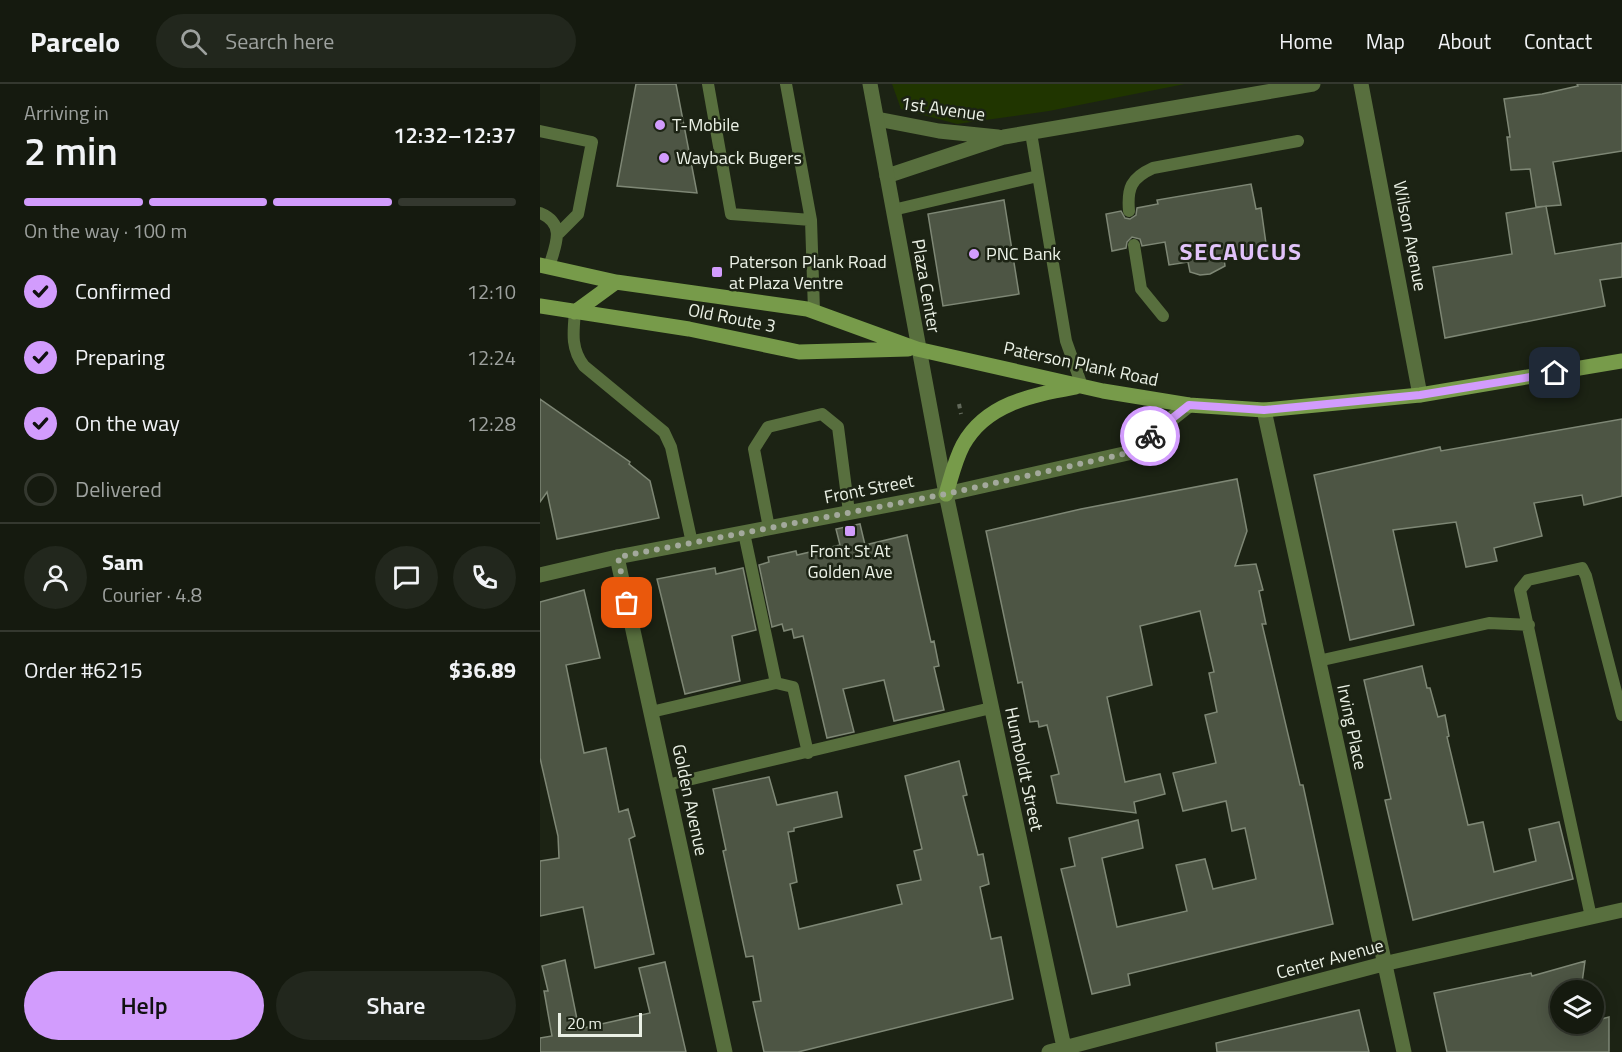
<!DOCTYPE html>
<html lang="en">
<head>
<meta charset="utf-8">
<style>
  :root { --surface:#151a0f; --page:#22271d; --text:#f1f3f6; --muted:#9da19e; --line:#34382f; --accent:#d29cfd }
  body { margin:0; font-family:"Titillium Web",sans-serif; background:var(--page); color:var(--text); height:100vh; display:flex; flex-direction:column; font-size:22px; white-space:nowrap }
  * { box-sizing:border-box; margin:0 }
  p { font-size:20px; color:var(--muted) }
  .icon { flex:none; width:33px; height:33px; fill:none; stroke:currentColor; stroke-width:2; stroke-linecap:round; stroke-linejoin:round }
  .map { position:relative; flex:1; overflow:hidden }
  .drawer { display:flex; flex-direction:column; background:var(--surface); width:540px }
  .drawer>* { flex:none }
  .buttons { position:absolute; left:1010px; top:896px; display:grid; gap:12px }
  .buttons a { display:grid; place-items:center; width:54px; height:54px; border-radius:50%; background:var(--surface); box-shadow:0 3px 15px #0003,0 0 0 2px var(--line); font-size:30px }
  .scale { position:absolute; left:18px; bottom:15px; width:84px; box-sizing:border-box; padding-left:6px; border:3px solid #ebf1e6; border-top:0; font-size:16px; line-height:21px; white-space:nowrap; color:#ebf1e6; -webkit-text-stroke:4px #1c2314; paint-order:stroke }
  .pin { position:absolute; display:grid; place-items:center; width:51px; height:51px; color:#fff; margin:-26px; border-radius:12px; box-shadow:0 3px 9px #0006 }
  .courier { position:absolute; display:grid; place-items:center; width:60px; height:60px; margin:-30px; border:4px solid #d29cfd; border-radius:50%; background:#fff; color:#222; box-shadow:0 2px 8px #0007 }
  .headline em { font-style:normal; font-weight:600 }
  .headline div { display:flex; flex-direction:column-reverse }
  .headline { display:flex; align-items:center; justify-content:space-between; height:102px; padding:0 24px }
  h1 { font-size:39px; font-weight:600; line-height:45px }
  .bar { display:grid; grid-template-columns:repeat(4,1fr); gap:9px 6px; align-content:center; height:72px; padding:0 24px }
  .bar i { height:8px; border-radius:4px; background:var(--line) }
  .bar .current { background:var(--accent) }
  .bar p { grid-column:span 4 }
  .line { display:flex; align-items:center; gap:15px; padding:0 24px; border-top:2px solid var(--line) }
  .line div { flex:1 }
  .round { display:grid; place-items:center; flex:none; width:63px; height:63px; border-radius:32px; background:var(--page) }
  ol { padding:0 24px; list-style:none }
  li { display:flex; align-items:center; gap:18px; height:66px }
  li p { margin-inline-start:auto }
  li .icon { padding:6px; border-radius:50%; background:var(--accent); color:#111; stroke-width:4 }
  li:last-child { color:var(--muted) }
  li i { width:33px; height:33px; border:3px solid var(--line); border-radius:50% }
  .action { display:flex; gap:12px; margin-top:auto; padding:12px 24px }
  .action a { flex:1; height:69px; border-radius:36px; background:var(--accent); color:#111; font-size:24px; font-weight:600; line-height:69px; text-align:center }
  .action a+a { background:var(--page); color:var(--text) }
  header { display:flex; align-items:center; gap:36px; box-sizing:border-box; height:84px; padding:0 30px; background:var(--surface); border-bottom:2px solid var(--line) }
  header strong { font-size:28px }
  nav { display:flex; gap:33px; margin-inline-start:auto; font-size:21px }
  .search { width:420px; height:54px; background:var(--page); display:flex; align-items:center; gap:15px; box-sizing:border-box; padding:0 21px; border-radius:33px; color:var(--muted); font-size:22px }
  main { display:flex; flex:1; min-height:0 }
  .map>svg:first-child { display:block }
</style>
</head>
<body>
<header>
<strong>Parcelo</strong>
<div class="search"><svg class="icon" aria-label="search" viewBox="0 0 24 24"><circle cx="10" cy="10" r="6"/><path d="M15 15l6 6"/></svg>Search here</div>
<nav><a>Home</a><a>Map</a><a>About</a><a>Contact</a></nav>
</header>
<main>
<section class="drawer">
<div class="headline"><div><h1>2 min</h1><p>Arriving in</p></div><em>12:32–12:37</em></div>
<div class="bar"><i class="current"></i><i class="current"></i><i class="current"></i><i></i><p>On the way · 100 m</p></div>
<ol>
<li><svg class="icon" aria-label="check" viewBox="0 0 24 24"><path d="M5 12l5 5 9-10"/></svg>Confirmed<p>12:10</p></li>
<li><svg class="icon" aria-label="check" viewBox="0 0 24 24"><path d="M5 12l5 5 9-10"/></svg>Preparing<p>12:24</p></li>
<li><svg class="icon" aria-label="check" viewBox="0 0 24 24"><path d="M5 12l5 5 9-10"/></svg>On the way<p>12:28</p></li>
<li><i></i>Delivered</li>
</ol>
<div class="line" style="height:108px"><a class="round"><svg class="icon" aria-label="person" viewBox="0 0 24 24"><circle cx="12" cy="8" r="4"/><path d="M4 21q1-7 8-7t8 7"/></svg></a><div><b>Sam</b><p>Courier · 4.8</p></div><a class="round"><svg class="icon" aria-label="chat" viewBox="0 0 24 24"><path d="M4 5h16v11H9l-5 4z"/></svg></a><a class="round"><svg class="icon" aria-label="phone" viewBox="0 0 24 24"><path d="M5 4h4l2 5-3 2q2 4 5 5l2-3 5 2v4C11 20 4 13 5 4z"/></svg></a></div>
<div class="line" style="height:78px"><div>Order #6215</div><b>$36.89</b></div>
<div class="action"><a>Help</a><a>Share</a></div>
</section>
<div class="map">
<svg width="1082" height="968" viewBox="0 0 1082 968">
  <rect width="100%" height="100%" fill="#1c2314"/>
  <!-- green -->
  <path fill="#203500" d="M352,0H645L509,27L417,40L361,25Z"/>
  <!-- building -->
  <path fill="#4d5544" stroke="#7e8775" stroke-width="1.5" d="M96,0H136L157,109L77,102Z
    M1037,0H1082V67L1013,78L1021,121L996,123L990,85L971,86L967,53H970L964,15L1002,10L1038,2Z
    M711,100L716,125L721,124L727,167L684,174L685,182L670,190L660,191L650,188L648,178L629,181L625,158L602,162L600,155L592,153L587,158L586,164L572,167L566,130L581,127L585,134L590,135L596,131L597,124L618,120L617,116Z
    M464,116L479,210L403,222L388,130Z
    M1006,122L1015,170L1082,159V193L1060,196L1065,222L905,254L893,183L972,170L966,129Z
    M0,315L90,378L89,380L110,397L119,434L17,455L7,408L0,418Z
    M1082,335V412L1044,421L1042,411L994,419L1002,452L954,464L957,477L926,483L916,438L853,446L874,541L810,556L774,391L900,363L901,367Z
    M697,395L707,447L695,482L716,480L723,506L719,507L726,540H722L760,701H763L793,840L588,890L590,901L552,910L521,785L535,782L529,754L598,736L603,764L562,774L577,843L647,827L636,781L665,775L673,805L716,795L705,744L692,747L686,717L643,727L633,689L676,679L665,631L677,628L669,589L674,588L660,527L600,542L612,601L567,613L585,698L620,690L625,710L594,718L596,729L517,719L511,692L519,690L507,641L499,643L498,637L490,638L482,598L478,599L446,447L541,425Z
    M320,440L325,461L367,451L391,558L394,557L399,582L394,583L404,626L354,637L344,596L303,605L314,648L287,654L263,552L254,554L252,545L244,547L242,540L232,543L219,481L229,478L228,473L256,467L257,471L300,461L296,445Z
    M175,484L176,490L203,484L216,546L192,552L200,597L145,610L117,495Z
    M44,506L60,574L26,581L44,669L66,664L79,728L88,725L95,752L89,755L114,870L55,884L43,823L0,832V777L19,774L18,752L0,674V518Z
    M882,582L887,604H890L898,633L905,631L909,652L907,653L928,741L943,738L954,788L996,777L989,745L1019,738L1033,795L873,836L845,716L851,715L824,596Z
    M419,677L427,711L423,712L438,771L443,770L449,800L440,803L451,855L461,853L473,915L258,968H224L213,918L221,917L213,872L206,873L183,767L186,766L173,705L229,693L237,721L297,708L302,733L254,744V747L248,748L257,798L250,800L259,845L362,820L357,801L381,796L374,767L382,765L365,692Z
    M25,876L39,945L110,929L99,884L125,878L146,968H0V954L12,952L4,907H8L2,882Z
    M1045,877L1041,906H1020V939H1036L1035,942L1069,933V968H907L894,909L991,889L992,892Z
    M819,926L829,968H677L676,959Z"/>
  <g fill="none" stroke-linecap="round" stroke-linejoin="round">
    <!-- path -->
    <path stroke="#62695b" stroke-width="4" stroke-dasharray="4.5 4.5" stroke-linecap="butt" d="M419,320L421,330"/>
    <!-- service -->
    <path stroke="#586f3e" stroke-width="12" d="M168,0L191,130L271,136
      M246,0L271,136L274,227
      M0,47L52,58L38,130L19,149
      M491,49L526,257L542,302
      M353,126L498,92
      M589,127C587,104 591,94 613,84L758,57
      M0,129C27,140 15,162 9,183
      M594,161L601,205L623,232
      M35,228C33,249 31,265 44,282L124,348L131,363L152,459
      M229,444L214,365L228,343L282,330L298,343L309,428
      M204,449L236,599
      M778,577L949,539L989,541
      M111,628L236,599L253,603L268,669
      M127,701L451,624
      M1051,833L980,506L988,496L1042,484L1046,492L1082,631"/>
    <!-- minor -->
    <path stroke="#586f3e" stroke-width="15" d="M821,0L880,311
      M337,35L399,47L458,53
      M347,92L464,53L773,0
      M724,326L864,968
      M77,473L185,968
      M509,968L843,880L1082,826
      M525,968L406,410L588,369L649,321"/>
    <!-- tertiary -->
    <path stroke="#586f3e" stroke-width="15" d="M0,491L77,473L406,410L330,0"/>
    <!-- secondary -->
    <path stroke="#779b4a" stroke-width="15" d="M0,181L76,198L267,225L377,265L563,307L649,321L724,326L880,311L1082,277
      M0,222L149,245L259,268L368,265
      M35,228L76,198
      M406,410C411,394 415,376 423,361C446,319 493,311 536,303"/>
  </g>
  <g fill="none" stroke-linecap="round" stroke-linejoin="round">
    <!-- done -->
    <path stroke="#a3a99c" stroke-width="6" stroke-dasharray="0 10.8" d="M87,519L78,473L406,410L588,369L610,352"/>
    <!-- route -->
    <path stroke="#d29cfd" stroke-width="8" d="M610,352L649,321L724,326L880,311L1015,289"/>
  </g>
  <!-- markers -->
  <g fill="#d29cfd" stroke="#1c2314" stroke-width="2">
    <circle cx="120" cy="41" r="6"/>
    <circle cx="124" cy="74" r="6"/>
    <circle cx="434" cy="170" r="6"/>
    <rect x="171" y="182" width="12" height="12" rx="3"/>
    <rect x="304" y="441" width="12" height="12" rx="3"/>
  </g>
  <g text-anchor="middle" stroke-width="5" stroke-linejoin="round" paint-order="stroke">
    <!-- street labels -->
    <g font-size="18" fill="#ebf1e6" stroke="#1c2314">
      <text transform="translate(403 25) rotate(8)" y="6">1st Avenue</text>
      <text transform="translate(870 152) rotate(79)" y="6">Wilson Avenue</text>
      <text transform="translate(386 202) rotate(80)" y="6">Plaza Center</text>
      <text transform="translate(192 234) rotate(11)" y="6">Old Route 3</text>
      <text transform="translate(541 280) rotate(12)" y="6">Paterson Plank Road</text>
      <text transform="translate(329 405) rotate(-11)" y="6">Front Street</text>
      <text transform="translate(812 643) rotate(78)" y="6">Irving Place</text>
      <text transform="translate(484 685) rotate(78)" y="6">Humboldt Street</text>
      <text transform="translate(150 716) rotate(78)" y="6">Golden Avenue</text>
      <text transform="translate(790 875) rotate(-15)" y="6">Center Avenue</text>
    </g>
    <!-- poi labels -->
    <g font-size="18" fill="#ebf1e6" stroke="#1c2314" text-anchor="start">
      <text x="132" y="47">T-Mobile</text>
      <text x="136" y="80">Wayback Bugers</text>
      <text x="446" y="176">PNC Bank</text>
      <text x="189" y="184">Paterson Plank Road<tspan x="189" dy="21">at Plaza Ventre</tspan></text>
      <text x="310" y="473" text-anchor="middle">Front St At<tspan x="310" dy="21">Golden Ave</tspan></text>
    </g>
    <!-- district labels -->
    <g font-size="24" font-weight="bold" letter-spacing="1.5" fill="#e1c3fa" stroke="#1c2314">
      <text x="701" y="176">SECAUCUS</text>
    </g>
  </g>
</svg>
<div class="buttons">
<a><svg class="icon" aria-label="layers" viewBox="0 0 24 24"><path d="M12 4l9 5-9 5-9-5zM3 14l9 5 9-5"/></svg></a>
</div>
<div class="scale">20 m</div>
<div class="pin" style="left:87px;top:519px;background:#ea580c"><svg class="icon" aria-label="bag" viewBox="0 0 24 24"><path d="M5 8h14l-1 12H6zM9 8a3 3 0 0 1 6 0"/></svg></div>
<div class="pin" style="left:1015px;top:289px;background:#1f2937"><svg class="icon" aria-label="home" viewBox="0 0 24 24"><path d="M3 11l9-7 9 7M6 9v11h12V9"/></svg></div>
<div class="courier" style="left:610px;top:352px"><svg class="icon" aria-label="bike" viewBox="0 0 24 24"><circle cx="6" cy="16" r="4"/><circle cx="18" cy="16" r="4"/><path d="M6 16l4-8h5l3 8M10 8l3 8H6M13 5h3"/></svg></div>
</div>
</main>
</body>
</html>
